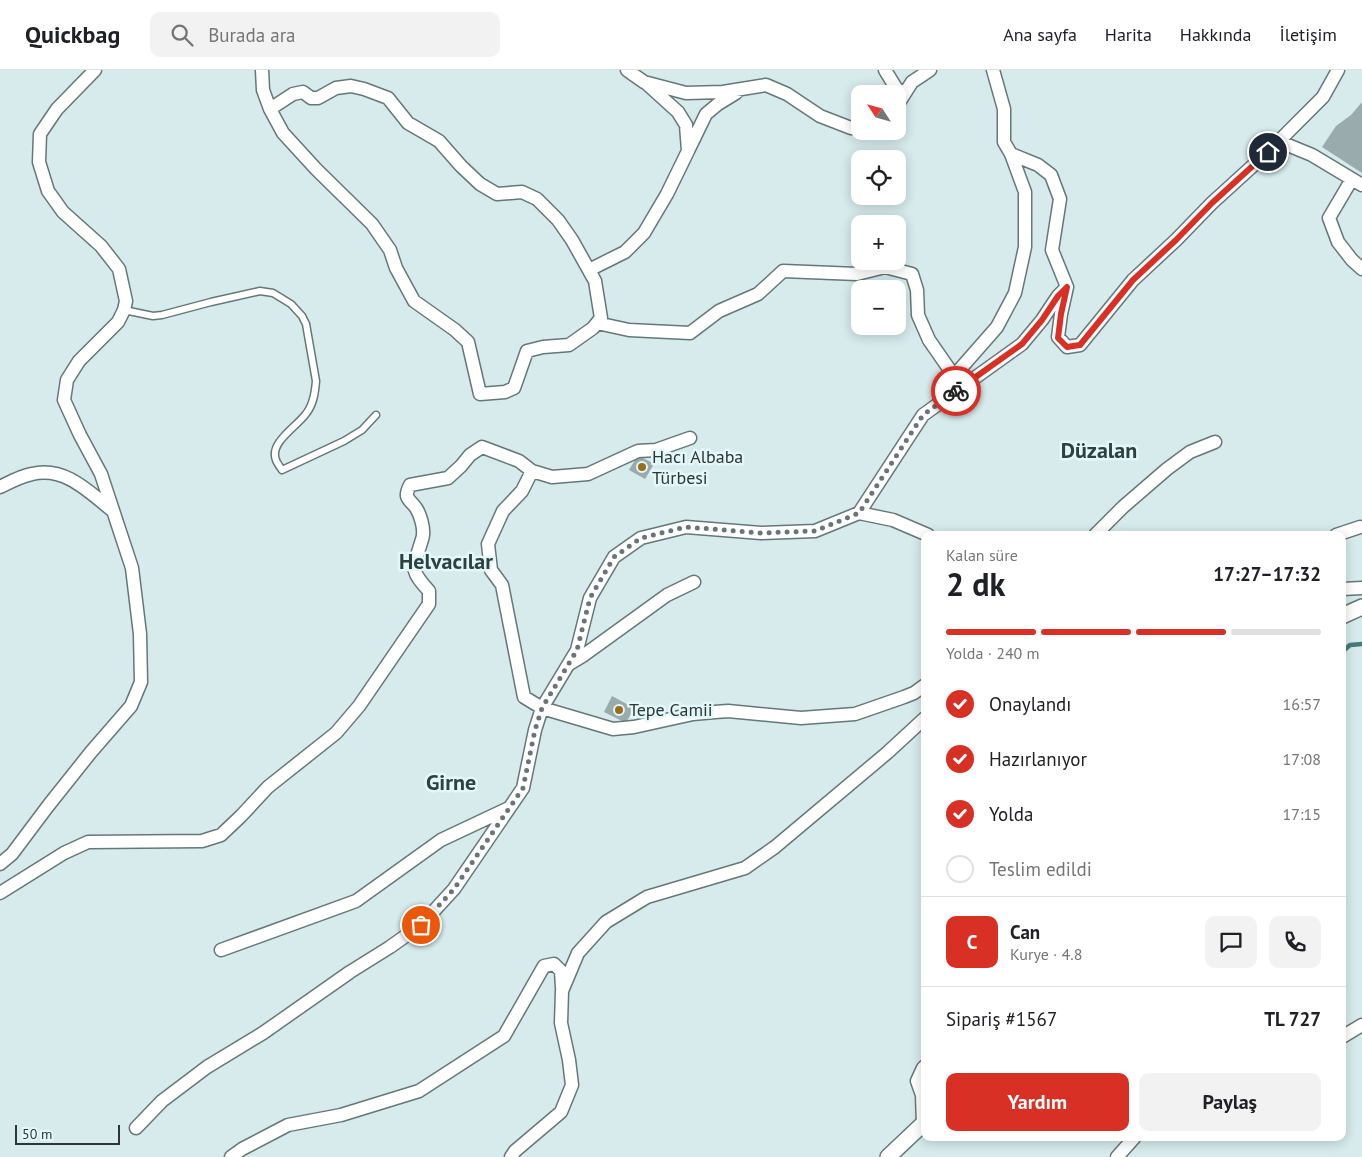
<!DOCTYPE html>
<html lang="tr">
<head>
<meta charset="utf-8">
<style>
  :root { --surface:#fff; --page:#f2f2f2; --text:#202124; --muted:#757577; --line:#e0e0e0; --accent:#d93025 }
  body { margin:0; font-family:"PT Sans",sans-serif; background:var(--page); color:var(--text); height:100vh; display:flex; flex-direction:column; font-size:19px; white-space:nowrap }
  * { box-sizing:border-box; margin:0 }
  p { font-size:16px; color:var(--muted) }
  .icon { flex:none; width:28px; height:28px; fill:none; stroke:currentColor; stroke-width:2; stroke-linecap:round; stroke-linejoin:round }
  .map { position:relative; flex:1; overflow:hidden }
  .drawer { position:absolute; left:921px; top:461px; width:425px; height:610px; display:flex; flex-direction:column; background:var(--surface); border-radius:10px; box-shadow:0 2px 12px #0003 }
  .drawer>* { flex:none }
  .needle { width:32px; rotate:306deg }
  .buttons { position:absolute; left:851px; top:15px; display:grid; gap:10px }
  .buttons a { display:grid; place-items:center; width:55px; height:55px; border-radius:10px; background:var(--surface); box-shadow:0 2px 12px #0003; font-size:25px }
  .scale { position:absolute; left:15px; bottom:12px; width:105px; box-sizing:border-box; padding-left:5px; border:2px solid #2e3536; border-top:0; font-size:14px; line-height:18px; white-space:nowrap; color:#2e3536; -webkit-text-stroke:4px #e4f8f9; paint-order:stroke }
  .pin { position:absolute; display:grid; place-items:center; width:42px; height:42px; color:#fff; margin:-21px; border:2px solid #fff; border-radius:50%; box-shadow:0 1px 5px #0007 }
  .courier { position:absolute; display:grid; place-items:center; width:50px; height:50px; margin:-25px; border:4px solid #d93025; border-radius:50%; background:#fff; color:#222; box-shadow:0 1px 6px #0007 }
  .headline em { font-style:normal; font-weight:700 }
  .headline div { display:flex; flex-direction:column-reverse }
  .headline { display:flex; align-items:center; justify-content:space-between; height:85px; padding:0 25px }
  h1 { font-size:32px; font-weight:700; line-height:38px }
  .bar { display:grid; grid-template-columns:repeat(4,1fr); gap:8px 5px; align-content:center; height:60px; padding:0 25px }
  .bar i { height:6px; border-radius:4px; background:var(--line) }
  .bar .selected { background:var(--accent) }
  .bar p { grid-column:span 4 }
  .line { display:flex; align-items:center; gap:12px; padding:0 25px; border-top:1px solid var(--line) }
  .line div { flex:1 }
  .round { display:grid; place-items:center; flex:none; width:52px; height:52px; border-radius:10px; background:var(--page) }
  ol { padding:0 25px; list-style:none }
  li { display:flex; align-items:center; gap:15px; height:55px }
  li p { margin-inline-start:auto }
  li .icon { padding:5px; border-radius:50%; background:var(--accent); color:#fff; stroke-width:4 }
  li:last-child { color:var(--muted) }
  li i { width:28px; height:28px; border:2px solid var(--line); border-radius:50% }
  .action { display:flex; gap:10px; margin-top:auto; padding:10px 25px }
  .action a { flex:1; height:58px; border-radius:10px; background:var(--accent); color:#fff; font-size:20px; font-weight:700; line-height:58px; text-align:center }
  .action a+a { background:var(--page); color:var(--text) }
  header { display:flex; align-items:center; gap:30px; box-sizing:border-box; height:70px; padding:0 25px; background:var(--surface); border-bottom:1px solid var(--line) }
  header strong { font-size:24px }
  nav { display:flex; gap:28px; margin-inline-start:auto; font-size:18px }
  .search { width:350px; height:45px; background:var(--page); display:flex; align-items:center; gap:12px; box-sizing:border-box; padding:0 18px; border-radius:10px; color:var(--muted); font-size:19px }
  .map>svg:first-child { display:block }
</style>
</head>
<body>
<header>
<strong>Quickbag</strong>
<div class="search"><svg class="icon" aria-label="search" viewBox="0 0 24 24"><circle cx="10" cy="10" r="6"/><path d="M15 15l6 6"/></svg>Burada ara</div>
<nav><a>Ana sayfa</a><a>Harita</a><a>Hakkında</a><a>İletişim</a></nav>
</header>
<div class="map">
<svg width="1362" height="1087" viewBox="0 0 1362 1087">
  <rect width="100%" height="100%" fill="#d7ebec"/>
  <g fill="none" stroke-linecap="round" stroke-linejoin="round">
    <!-- stream -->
    <path stroke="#467b7e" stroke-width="4.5" d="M1342,582L1350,575L1362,574"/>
  </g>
  <!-- building -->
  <path fill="#99abac" d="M1362,32V103L1322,77L1336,56L1351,45Z
    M638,385L654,394L645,409L629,400Z
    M612,626L634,638L626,653L604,642Z"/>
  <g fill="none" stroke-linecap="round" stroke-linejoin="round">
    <defs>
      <path id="service" d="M124,240L153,246L162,245L211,232L260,221L273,223L291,234L302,246L306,254L316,311C315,324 313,336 305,345C296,357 269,373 276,390C277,393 280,397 282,400L344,371L362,360L376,345"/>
      <path id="minor" d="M262,0L263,20L270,39L283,63L316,99L372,154L390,180L396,198L414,231L455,260L468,272L480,324L505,322L514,318L527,281L543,277L569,275L593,258L601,248L595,211L572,170L558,150L537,129L522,122L497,124L480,114L461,96L439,71L408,53L388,28L364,19L351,16L336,18L318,28H311L303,22L293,24L270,39
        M627,0L644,12L686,23L723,22L766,15L787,24L820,46L851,58H860
        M885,0L896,18L904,24
        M898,34L912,12L930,0
        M1278,71L1312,85L1362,115
        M688,81L706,44L718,34L736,23
        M1352,109L1329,148L1338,172L1352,190L1362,199
        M589,200L625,182L644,163L667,124L688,81L686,55L678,42L646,13
        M1067,217L1061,244L1058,267L1067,277L1080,275L1133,210L1176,170L1212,133L1268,82L1323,27L1338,0
        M597,253L629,260L690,263L719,241L758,224L783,201L857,204L885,197L912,204L917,220L918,245L929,270L954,306
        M952,314L954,306L997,257L1015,223L1025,177V122L1011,84
        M532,401L552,407L588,404L638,381L656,380L690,368
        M0,417C10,412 21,406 32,404C65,396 89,422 113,441
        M859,443L923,345L1022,274L1042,250L1058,226L1067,217L1052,180L1060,129L1051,105L1038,95L1011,84L1004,72V39L993,0
        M1095,465L1123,437L1167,399L1190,382L1215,372
        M1336,465L1360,457
        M1342,519L1362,518
        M569,594L584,585L667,525L694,512
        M0,794L12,784L48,736L91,682L131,636L141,612L140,564L132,498L101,404L80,365L64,330L67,310L79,291L118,252L124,240L126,231L119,199L101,176L63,142L48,121L39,92L40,64L57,39L95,0
        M0,823L64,783L88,772L202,771L221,765L241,746L268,717L336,663L359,636L429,534V521C411,501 412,500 420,476C421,472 423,468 423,465C424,457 420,444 416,438C409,428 403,429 410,415L448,408L461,396L470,385L482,377L519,391L532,401L522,421L503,441L488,474L491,500L502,515L524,627L542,638L613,659L634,657L693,644L715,642L728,641L801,648L855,644L904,627L914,623L925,615
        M221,880L356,831L441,770L509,738
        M1342,967L1362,955
        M923,1054L922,1025L917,1011L923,998L925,996
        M136,1058L162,1031L207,997L263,963L350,902L390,877L421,855L454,819L523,718L535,660L542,638L577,580L590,528L614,487L641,468L686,457L761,463L815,461L859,443L893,450L928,465
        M231,1087L242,1079L288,1055L341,1045L419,1021L504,966L544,896L554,894L561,901L562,918
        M511,1087L515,1081L561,1042L572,1015L569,990L561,953L562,921L578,883L606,852L647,827L745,798L775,777L887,683L925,648
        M1117,1087L1134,1068"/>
      <path id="tertiary" d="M1342,546L1362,537
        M888,1087L925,1052"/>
    </defs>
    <!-- service casing -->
    <use href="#service" stroke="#657778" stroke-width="9"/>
    <!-- minor casing -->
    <use href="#minor" stroke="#657778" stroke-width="15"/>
    <!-- tertiary casing -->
    <use href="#tertiary" stroke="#657778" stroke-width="18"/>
    <!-- service -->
    <use href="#service" stroke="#fff" stroke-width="6"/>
    <!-- minor -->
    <use href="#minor" stroke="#fff" stroke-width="12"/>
    <!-- tertiary -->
    <use href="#tertiary" stroke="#fff" stroke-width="15"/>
  </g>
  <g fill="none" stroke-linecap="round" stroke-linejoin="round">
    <!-- done -->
    <path stroke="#697576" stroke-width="5" stroke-dasharray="0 9" d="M421,855L454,819L523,718L535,660L542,638L577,580L590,528L614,487L641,468L686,457L761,463L815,461L859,443L923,345L956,321"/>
    <!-- route -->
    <path stroke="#d93025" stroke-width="6" d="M956,321L1022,274L1042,250L1058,226L1067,217L1061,244L1058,268L1067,277L1080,275L1133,210L1176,170L1212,133L1268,82"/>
  </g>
  <!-- markers -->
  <g fill="#9a6d1d" stroke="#e4f8f9" stroke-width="2">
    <circle cx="642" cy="397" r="5"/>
    <circle cx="619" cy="640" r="5"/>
  </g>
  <g text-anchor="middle" stroke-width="5" stroke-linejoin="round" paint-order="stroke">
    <!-- poi labels -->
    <g font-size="18" fill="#2e3536" stroke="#e4f8f9" text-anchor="start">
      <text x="652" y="393">Hacı Albaba<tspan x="652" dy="21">Türbesi</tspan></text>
      <text x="629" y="646">Tepe Camii</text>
    </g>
    <!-- district labels -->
    <g font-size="22" font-weight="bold" fill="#2f4041" stroke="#e4f8f9">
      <text x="1099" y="388">Düzalan</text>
      <text x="446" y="499">Helvacılar</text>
      <text x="451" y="720">Girne</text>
    </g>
  </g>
</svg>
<div class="buttons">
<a><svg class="needle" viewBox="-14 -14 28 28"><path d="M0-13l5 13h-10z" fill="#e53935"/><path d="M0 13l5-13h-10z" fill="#757577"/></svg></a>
<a><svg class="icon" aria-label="locate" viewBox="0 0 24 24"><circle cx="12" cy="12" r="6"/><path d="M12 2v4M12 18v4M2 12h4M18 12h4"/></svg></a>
<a>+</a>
<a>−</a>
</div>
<div class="scale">50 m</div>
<div class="pin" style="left:421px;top:855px;background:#ea580c"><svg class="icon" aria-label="bag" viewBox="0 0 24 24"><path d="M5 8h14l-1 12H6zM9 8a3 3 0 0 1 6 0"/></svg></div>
<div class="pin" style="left:1268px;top:82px;background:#1f2937"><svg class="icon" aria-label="home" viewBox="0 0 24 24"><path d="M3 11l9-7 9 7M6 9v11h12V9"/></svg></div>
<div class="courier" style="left:956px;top:321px"><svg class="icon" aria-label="bike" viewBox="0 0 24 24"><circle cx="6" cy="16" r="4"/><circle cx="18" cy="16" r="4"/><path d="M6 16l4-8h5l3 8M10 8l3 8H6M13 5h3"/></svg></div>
<section class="drawer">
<div class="headline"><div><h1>2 dk</h1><p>Kalan süre</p></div><em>17:27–17:32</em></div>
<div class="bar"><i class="selected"></i><i class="selected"></i><i class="selected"></i><i></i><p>Yolda · 240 m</p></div>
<ol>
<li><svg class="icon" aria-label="check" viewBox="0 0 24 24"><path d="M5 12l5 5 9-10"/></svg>Onaylandı<p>16:57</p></li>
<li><svg class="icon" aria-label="check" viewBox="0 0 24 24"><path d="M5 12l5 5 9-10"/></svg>Hazırlanıyor<p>17:08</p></li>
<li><svg class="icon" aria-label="check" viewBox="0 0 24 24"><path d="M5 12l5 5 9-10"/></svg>Yolda<p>17:15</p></li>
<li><i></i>Teslim edildi</li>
</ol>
<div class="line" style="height:90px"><b class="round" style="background:var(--accent);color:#fff">C</b><div><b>Can</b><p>Kurye · 4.8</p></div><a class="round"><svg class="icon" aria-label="chat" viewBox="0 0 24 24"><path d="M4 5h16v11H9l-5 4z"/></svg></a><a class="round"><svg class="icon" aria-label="phone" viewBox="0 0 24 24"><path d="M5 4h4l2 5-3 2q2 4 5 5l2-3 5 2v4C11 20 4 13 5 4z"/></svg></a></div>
<div class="line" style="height:65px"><div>Sipariş #1567</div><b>TL 727</b></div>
<div class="action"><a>Yardım</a><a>Paylaş</a></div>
</section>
</div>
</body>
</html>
